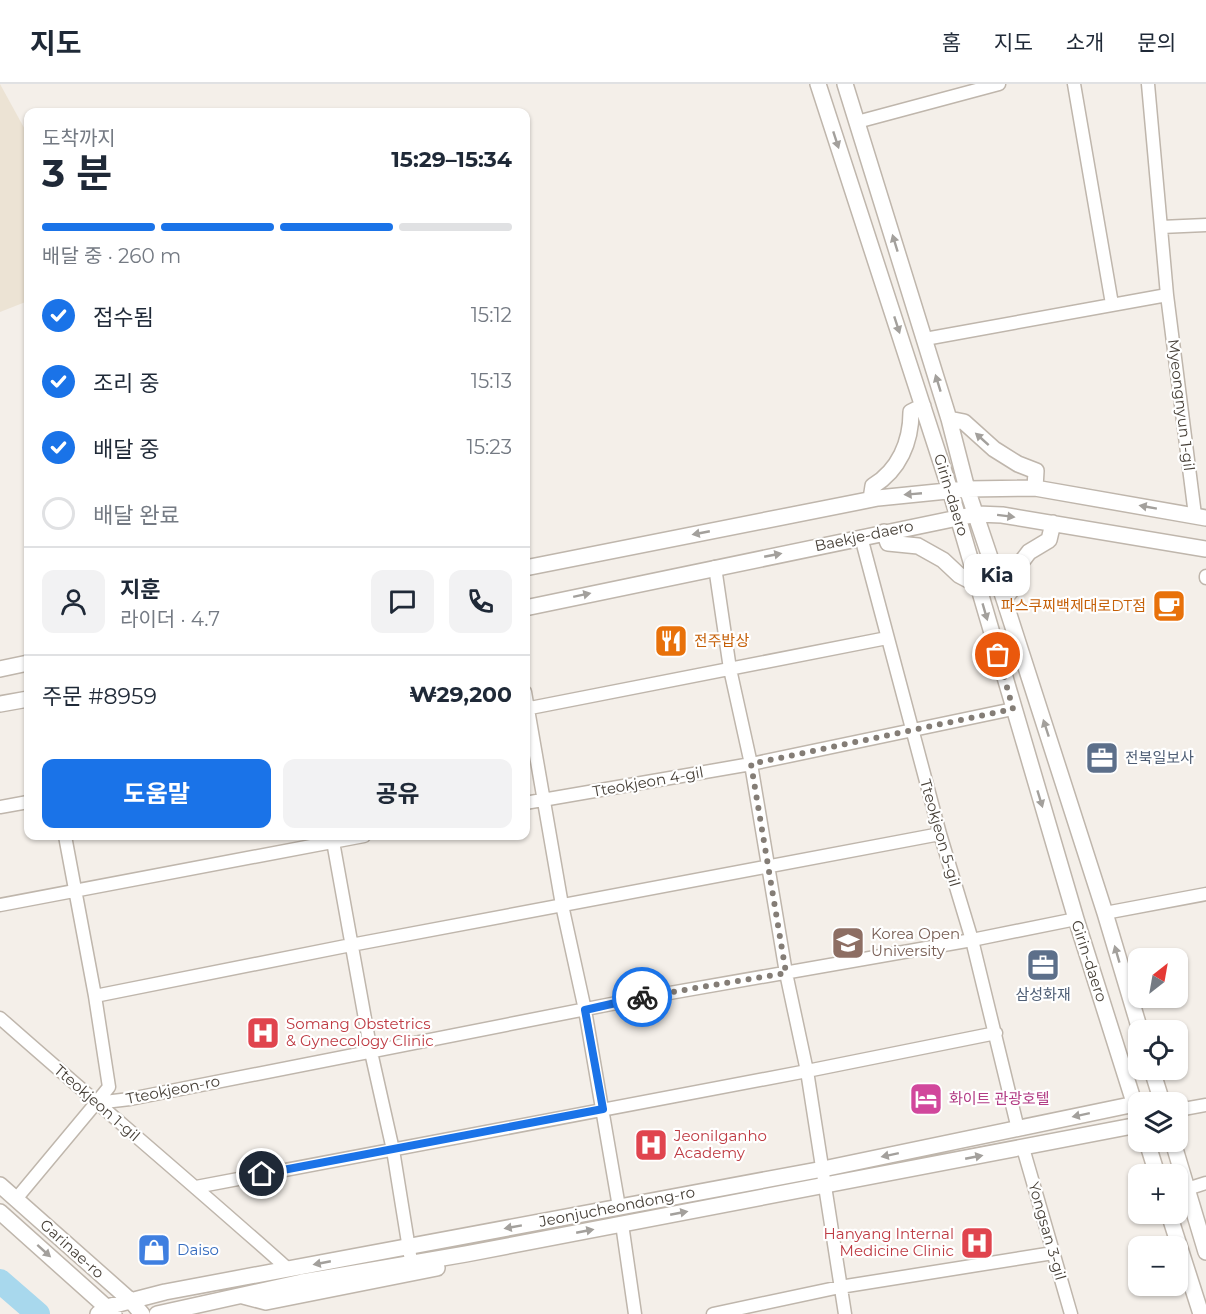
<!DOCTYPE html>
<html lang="ko">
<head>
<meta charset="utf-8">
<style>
  :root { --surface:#fff; --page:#f2f2f3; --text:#1f2937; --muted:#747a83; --line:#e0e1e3; --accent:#1a73e8 }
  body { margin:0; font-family:Montserrat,"Noto Sans KR",sans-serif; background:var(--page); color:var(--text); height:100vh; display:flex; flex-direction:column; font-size:22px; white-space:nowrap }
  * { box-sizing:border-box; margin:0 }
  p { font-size:20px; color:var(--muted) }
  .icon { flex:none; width:33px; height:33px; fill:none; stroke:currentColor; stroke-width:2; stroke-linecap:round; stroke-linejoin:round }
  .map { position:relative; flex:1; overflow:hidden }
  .drawer { position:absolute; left:24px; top:24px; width:506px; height:732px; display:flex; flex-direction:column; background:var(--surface); border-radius:12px; box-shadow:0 2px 4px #0004 }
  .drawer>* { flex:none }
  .needle { width:39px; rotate:31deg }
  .buttons { position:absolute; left:1128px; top:864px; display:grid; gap:12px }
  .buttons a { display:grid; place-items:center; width:60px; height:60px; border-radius:12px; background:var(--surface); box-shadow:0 2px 4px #0004; font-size:30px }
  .pin { position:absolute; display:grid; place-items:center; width:51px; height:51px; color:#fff; margin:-26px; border:3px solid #fff; border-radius:50%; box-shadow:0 2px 6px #0007 }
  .courier { position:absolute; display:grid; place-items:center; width:60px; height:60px; margin:-30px; border:4px solid #1a73e8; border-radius:50%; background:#fff; color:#222; box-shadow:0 2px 8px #0007 }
  .bubble { position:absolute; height:42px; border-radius:12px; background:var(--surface); box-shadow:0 2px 4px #0004; font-size:20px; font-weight:700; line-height:42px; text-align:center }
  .headline em { font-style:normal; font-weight:700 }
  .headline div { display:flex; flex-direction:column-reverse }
  .headline { display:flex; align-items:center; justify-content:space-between; height:102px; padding:0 18px }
  h1 { font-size:39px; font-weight:700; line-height:45px }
  .bar { display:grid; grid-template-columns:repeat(4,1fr); gap:9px 6px; align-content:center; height:72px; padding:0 18px }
  .bar i { height:8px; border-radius:4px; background:var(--line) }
  .bar .on { background:var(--accent) }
  .bar p { grid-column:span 4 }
  .line { display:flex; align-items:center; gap:15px; padding:0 18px; border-top:2px solid var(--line) }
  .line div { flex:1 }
  .round { display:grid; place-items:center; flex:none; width:63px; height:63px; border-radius:12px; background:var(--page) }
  ol { padding:0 18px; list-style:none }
  li { display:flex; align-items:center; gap:18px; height:66px }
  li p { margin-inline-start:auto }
  li .icon { padding:6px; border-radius:50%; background:var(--accent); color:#fff; stroke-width:4 }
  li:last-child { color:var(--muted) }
  li i { width:33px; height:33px; border:3px solid var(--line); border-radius:50% }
  .primary-button { display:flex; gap:12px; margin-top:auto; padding:12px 18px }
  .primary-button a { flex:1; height:69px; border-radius:12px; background:var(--accent); color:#fff; font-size:24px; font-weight:700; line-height:69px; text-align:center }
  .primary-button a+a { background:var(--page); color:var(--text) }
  header { display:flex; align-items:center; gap:36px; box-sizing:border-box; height:84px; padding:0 30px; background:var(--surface); border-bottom:2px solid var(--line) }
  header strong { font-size:28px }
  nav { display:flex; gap:33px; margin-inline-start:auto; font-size:21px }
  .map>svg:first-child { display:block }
</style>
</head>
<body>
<header>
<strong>지도</strong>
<nav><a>홈</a><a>지도</a><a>소개</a><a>문의</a></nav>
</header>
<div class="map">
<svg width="1206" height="1230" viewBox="0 0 1206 1230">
  <rect width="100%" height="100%" fill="#f4efe9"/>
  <!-- education -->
  <path fill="#ece3d4" d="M0,0L28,51V217L0,228Z"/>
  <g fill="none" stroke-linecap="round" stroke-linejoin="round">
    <!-- river -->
    <path stroke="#a8d8ed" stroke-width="24" d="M0,1197L38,1230"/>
    <defs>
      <path id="minor" d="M1074,0L1112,220
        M1148,0L1167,211L1195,431
        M857,38L999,0
        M1161,143L1206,141
        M925,255L1167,211
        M861,453L940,750L972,856L1018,1045
        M715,483L730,585L751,680L786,889L807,987L845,1230
        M1206,492V494
        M525,608L562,821L585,926L619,1123
        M525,625L887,554
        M525,719L751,680L1013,625
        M0,723L28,718
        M65,752L95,912L109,1003L96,1019
        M332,752L371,968L393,1066L410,1171
        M0,821L364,752
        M1105,829L1206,810
        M95,912L351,861L940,750
        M0,934C95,1018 193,1100 288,1185
        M1178,1026L1206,1021
        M1023,1064L1071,1230
        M196,1103L807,987L996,949
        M1187,1105L1206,1099
        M16,1115L96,1019L130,1015L647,913L972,856L1076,835
        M622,1140L635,1230
        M713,1230L840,1203L1053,1169"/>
      <path id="tertiary" d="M818,0L950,406L1076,835L1138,1031
        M845,0L949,335L967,405L1004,515L1105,829L1140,946
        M949,335L964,338L994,365L1018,380L1036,387L1035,404
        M871,415L873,402C899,386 911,358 911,328L923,322
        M884,448L888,459L918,462L943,476L959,491L978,501
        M525,484L878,414L967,405L1035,404L1206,434
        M1004,515L1014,503L1013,489L1029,468L1049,456L1053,439
        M525,524L977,430L1002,431L1206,465
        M0,585L28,579
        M0,620L28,615
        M1152,986L1162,1018
        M1147,1058L1157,1090
        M1173,1058L1206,1168
        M0,1101L131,1217L142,1230
        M0,1128L114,1230
        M1169,1130L1201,1230
        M243,1212L266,1218L437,1184
        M98,1230L107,1223L165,1208L823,1085L1135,1020L1138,1021
        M157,1230L302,1198L466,1170L1138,1041"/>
    </defs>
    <!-- minor casing -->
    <use href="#minor" stroke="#bfb6ac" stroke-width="15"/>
    <!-- tertiary casing -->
    <use href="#tertiary" stroke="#bfb6ac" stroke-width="18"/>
    <!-- minor -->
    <use href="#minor" stroke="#fff" stroke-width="12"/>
    <!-- tertiary -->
    <use href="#tertiary" stroke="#fff" stroke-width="15"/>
  </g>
  <!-- one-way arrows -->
  <defs><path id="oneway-solid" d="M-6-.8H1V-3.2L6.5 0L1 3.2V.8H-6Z" transform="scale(1.5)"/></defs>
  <g fill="#a3a09c">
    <use href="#oneway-solid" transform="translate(836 56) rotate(72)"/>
    <use href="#oneway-solid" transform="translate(895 159) rotate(-107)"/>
    <use href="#oneway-solid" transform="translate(897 241) rotate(72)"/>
    <use href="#oneway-solid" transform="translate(938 299) rotate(-107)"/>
    <use href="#oneway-solid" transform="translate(982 355) rotate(-138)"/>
    <use href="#oneway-solid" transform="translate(913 410) rotate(175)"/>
    <use href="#oneway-solid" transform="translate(1148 423) rotate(-170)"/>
    <use href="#oneway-solid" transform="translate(1006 432) rotate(7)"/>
    <use href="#oneway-solid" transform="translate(701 449) rotate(169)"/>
    <use href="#oneway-solid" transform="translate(773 471) rotate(-11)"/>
    <use href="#oneway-solid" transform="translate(582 511) rotate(-12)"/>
    <use href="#oneway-solid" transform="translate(985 528) rotate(74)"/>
    <use href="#oneway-solid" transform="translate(1046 644) rotate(-108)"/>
    <use href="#oneway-solid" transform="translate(1040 715) rotate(73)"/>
    <use href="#oneway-solid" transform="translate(1117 870) rotate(-106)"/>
    <use href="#oneway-solid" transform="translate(1081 1031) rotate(168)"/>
    <use href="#oneway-solid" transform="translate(890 1071) rotate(168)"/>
    <use href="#oneway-solid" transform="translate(974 1073) rotate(-11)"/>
    <use href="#oneway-solid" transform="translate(679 1129) rotate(-11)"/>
    <use href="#oneway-solid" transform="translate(513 1143) rotate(170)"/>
    <use href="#oneway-solid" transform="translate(585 1147) rotate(-11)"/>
    <use href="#oneway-solid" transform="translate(44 1167) rotate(42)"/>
    <use href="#oneway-solid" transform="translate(322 1179) rotate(169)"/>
  </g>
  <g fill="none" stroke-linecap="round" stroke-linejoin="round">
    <!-- done -->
    <path stroke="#847d76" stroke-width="6" stroke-dasharray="0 10.8" d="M642,913L786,889L751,680L1013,625L998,571"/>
    <!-- route -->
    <path stroke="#1a73e8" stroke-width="8" d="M262,1090L603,1025L585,926L642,913"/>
  </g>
  <!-- icons -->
  <defs>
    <symbol id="cafe-square" viewBox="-11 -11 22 22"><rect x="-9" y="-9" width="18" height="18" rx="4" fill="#e8710a" stroke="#fff"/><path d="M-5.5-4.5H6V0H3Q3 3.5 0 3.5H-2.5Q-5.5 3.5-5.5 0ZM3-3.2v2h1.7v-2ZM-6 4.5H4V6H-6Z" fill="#fff"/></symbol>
    <symbol id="restaurant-square" viewBox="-11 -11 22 22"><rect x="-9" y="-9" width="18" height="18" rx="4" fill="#e8710a" stroke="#fff"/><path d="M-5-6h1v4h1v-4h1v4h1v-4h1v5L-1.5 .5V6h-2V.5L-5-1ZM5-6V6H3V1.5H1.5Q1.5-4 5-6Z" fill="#fff"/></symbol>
    <symbol id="office-square" viewBox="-11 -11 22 22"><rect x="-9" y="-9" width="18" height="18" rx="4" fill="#5c6f8a" stroke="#fff"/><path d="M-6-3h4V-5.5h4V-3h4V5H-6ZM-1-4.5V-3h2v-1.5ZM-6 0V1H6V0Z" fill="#fff"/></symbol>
    <symbol id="university-square" viewBox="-11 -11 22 22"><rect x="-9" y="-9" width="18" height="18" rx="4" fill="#8d6e63" stroke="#fff"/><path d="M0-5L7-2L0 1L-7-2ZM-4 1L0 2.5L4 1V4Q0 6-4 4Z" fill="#fff"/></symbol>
    <symbol id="hospital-square" viewBox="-11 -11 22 22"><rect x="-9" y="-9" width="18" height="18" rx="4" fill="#e0444e" stroke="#fff"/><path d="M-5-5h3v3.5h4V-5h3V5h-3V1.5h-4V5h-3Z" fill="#fff"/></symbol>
    <symbol id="hotel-square" viewBox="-11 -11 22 22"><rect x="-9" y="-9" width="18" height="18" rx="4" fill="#d1479c" stroke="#fff"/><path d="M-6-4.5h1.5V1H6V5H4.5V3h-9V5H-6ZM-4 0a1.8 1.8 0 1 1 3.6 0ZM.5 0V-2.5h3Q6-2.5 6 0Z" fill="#fff"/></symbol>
    <symbol id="shop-square" viewBox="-11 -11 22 22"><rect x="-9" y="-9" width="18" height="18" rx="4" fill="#3f7fe0" stroke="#fff"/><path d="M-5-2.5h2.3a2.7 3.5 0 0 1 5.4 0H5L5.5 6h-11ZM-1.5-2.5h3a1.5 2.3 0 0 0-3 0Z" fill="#fff"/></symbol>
  </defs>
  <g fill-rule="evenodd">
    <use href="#cafe-square" x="1150" y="503" width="38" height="38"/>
    <use href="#restaurant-square" x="652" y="538" width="38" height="38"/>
    <use href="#office-square" x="1083" y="655" width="38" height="38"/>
    <use href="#university-square" x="829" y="840" width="38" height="38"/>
    <use href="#office-square" x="1024" y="862" width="38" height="38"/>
    <use href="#hospital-square" x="244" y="930" width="38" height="38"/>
    <use href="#hotel-square" x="907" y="996" width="38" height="38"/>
    <use href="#hospital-square" x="632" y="1042" width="38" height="38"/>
    <use href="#hospital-square" x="958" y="1140" width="38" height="38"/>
    <use href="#shop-square" x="135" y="1147" width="38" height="38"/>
  </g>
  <g text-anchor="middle" stroke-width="4.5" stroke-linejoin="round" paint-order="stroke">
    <!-- street labels -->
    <g font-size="15" fill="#474038" stroke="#fff">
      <text transform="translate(1181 321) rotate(83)" y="5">Myeongnyun 1-gil</text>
      <text transform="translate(951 411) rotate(73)" y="5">Girin-daero</text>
      <text transform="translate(864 452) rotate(-12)" y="5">Baekje-daero</text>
      <text transform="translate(648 698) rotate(-10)" y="5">Tteokjeon 4-gil</text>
      <text transform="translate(940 749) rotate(74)" y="5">Tteokjeon 5-gil</text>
      <text transform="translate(1089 877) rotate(72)" y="5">Girin-daero</text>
      <text transform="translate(173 1006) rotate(-11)" y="5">Tteokjeon-ro</text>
      <text transform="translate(97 1019) rotate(41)" y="5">Tteokjeon 1-gil</text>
      <text transform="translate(617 1123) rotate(-11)" y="5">Jeonjucheondong-ro</text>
      <text transform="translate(1047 1147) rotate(74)" y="5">Yongsan 3-gil</text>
      <text transform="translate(72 1165) rotate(42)" y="5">Garinae-ro</text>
    </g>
    <!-- food labels -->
    <g font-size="15" fill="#c56008" stroke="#fff" text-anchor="end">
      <text x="1146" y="527">파스쿠찌백제대로DT점</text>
      <text x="694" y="562" text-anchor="start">전주밥상</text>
    </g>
    <!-- service labels -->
    <g font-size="15" fill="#4e5e75" stroke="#fff" text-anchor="start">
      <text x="1125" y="679">전북일보사</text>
      <text x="1043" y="916" text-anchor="middle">삼성화재</text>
    </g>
    <!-- education labels -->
    <g font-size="15" fill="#785e54" stroke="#fff" text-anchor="start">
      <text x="871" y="855">Korea Open<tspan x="871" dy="17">University</tspan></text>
    </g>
    <!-- health labels -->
    <g font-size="15" fill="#be3a42" stroke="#fff" text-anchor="start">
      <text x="286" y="945">Somang Obstetrics<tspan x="286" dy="17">&amp; Gynecology Clinic</tspan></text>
      <text x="674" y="1057">Jeonilganho<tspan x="674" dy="17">Academy</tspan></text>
      <text x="954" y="1155" text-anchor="end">Hanyang Internal<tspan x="954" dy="17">Medicine Clinic</tspan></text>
    </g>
    <!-- hotel labels -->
    <g font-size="15" fill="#b23c85" stroke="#fff" text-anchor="start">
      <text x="949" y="1020">화이트 관광호텔</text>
    </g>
    <!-- shop labels -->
    <g font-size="15" fill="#366cbe" stroke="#fff" text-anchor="start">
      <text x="177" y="1171">Daiso</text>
    </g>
  </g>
</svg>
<div class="buttons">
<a><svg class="needle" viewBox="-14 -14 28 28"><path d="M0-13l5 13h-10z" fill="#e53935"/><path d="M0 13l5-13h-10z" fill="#747a83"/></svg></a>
<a><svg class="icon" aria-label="locate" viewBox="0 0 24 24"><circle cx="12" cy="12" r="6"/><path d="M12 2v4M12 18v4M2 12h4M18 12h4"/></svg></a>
<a><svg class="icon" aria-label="layers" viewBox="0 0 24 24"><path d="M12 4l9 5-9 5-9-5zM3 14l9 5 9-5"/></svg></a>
<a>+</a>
<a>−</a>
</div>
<div class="pin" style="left:998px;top:571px;background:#ea580c"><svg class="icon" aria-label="bag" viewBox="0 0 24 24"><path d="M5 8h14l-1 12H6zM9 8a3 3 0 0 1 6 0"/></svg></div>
<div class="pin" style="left:262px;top:1090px;background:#1f2937"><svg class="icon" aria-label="home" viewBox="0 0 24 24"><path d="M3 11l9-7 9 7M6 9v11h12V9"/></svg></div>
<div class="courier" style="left:642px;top:913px"><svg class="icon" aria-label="bike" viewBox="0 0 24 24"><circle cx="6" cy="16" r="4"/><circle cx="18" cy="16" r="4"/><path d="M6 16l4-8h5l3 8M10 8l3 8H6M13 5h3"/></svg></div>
<div class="bubble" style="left:964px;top:470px;width:66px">Kia</div>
<section class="drawer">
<div class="headline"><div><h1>3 분</h1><p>도착까지</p></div><em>15:29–15:34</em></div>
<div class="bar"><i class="on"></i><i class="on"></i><i class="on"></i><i></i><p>배달 중 · 260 m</p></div>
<ol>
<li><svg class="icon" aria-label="check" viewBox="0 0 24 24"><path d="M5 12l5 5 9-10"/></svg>접수됨<p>15:12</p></li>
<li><svg class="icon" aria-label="check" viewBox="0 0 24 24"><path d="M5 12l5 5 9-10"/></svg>조리 중<p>15:13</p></li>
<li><svg class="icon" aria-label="check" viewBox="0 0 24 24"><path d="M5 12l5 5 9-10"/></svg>배달 중<p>15:23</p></li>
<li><i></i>배달 완료</li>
</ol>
<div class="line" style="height:108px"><a class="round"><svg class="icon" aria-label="person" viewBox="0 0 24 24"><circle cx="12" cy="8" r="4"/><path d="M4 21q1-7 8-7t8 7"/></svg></a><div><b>지훈</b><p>라이더 · 4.7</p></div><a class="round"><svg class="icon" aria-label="chat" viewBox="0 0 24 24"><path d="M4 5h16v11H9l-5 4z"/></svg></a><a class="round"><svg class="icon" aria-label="phone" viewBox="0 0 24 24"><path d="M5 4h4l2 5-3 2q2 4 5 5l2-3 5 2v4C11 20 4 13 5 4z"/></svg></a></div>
<div class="line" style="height:78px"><div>주문 #8959</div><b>₩29,200</b></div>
<div class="primary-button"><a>도움말</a><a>공유</a></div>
</section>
</div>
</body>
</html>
